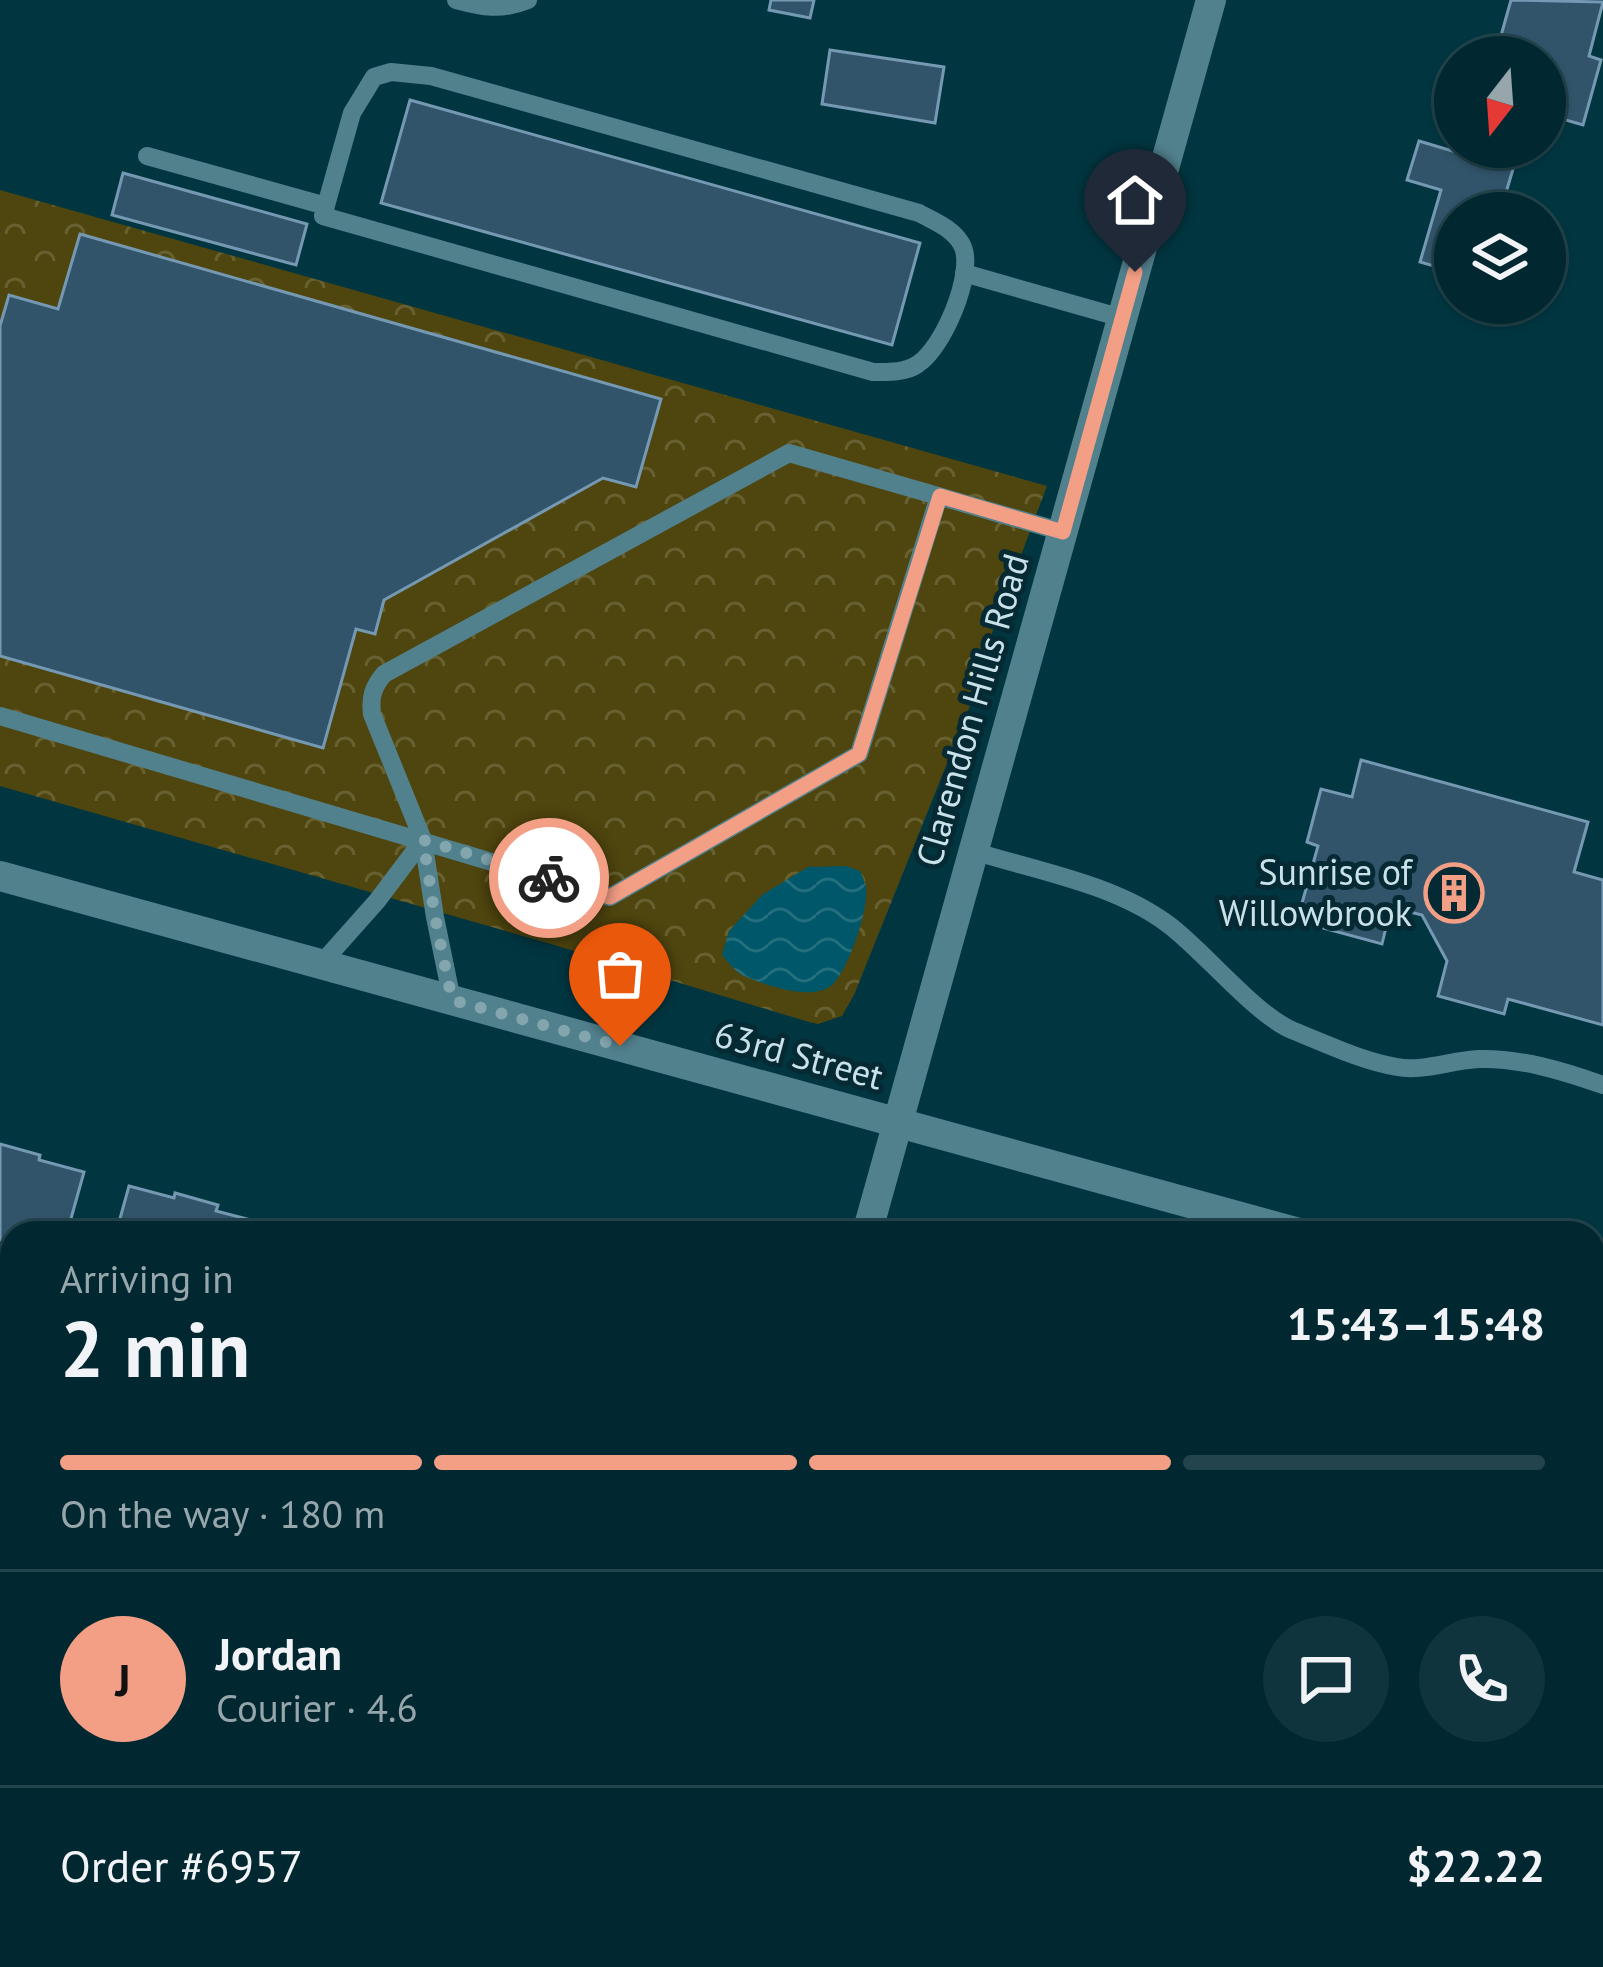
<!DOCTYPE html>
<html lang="en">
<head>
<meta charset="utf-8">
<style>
  :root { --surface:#012831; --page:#0f343d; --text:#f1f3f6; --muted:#96a6ab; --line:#23444d; --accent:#f39f85 }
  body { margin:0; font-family:"PT Sans",sans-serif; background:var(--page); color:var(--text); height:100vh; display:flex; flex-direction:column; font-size:45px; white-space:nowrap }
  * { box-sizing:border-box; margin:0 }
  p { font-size:39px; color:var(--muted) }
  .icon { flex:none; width:66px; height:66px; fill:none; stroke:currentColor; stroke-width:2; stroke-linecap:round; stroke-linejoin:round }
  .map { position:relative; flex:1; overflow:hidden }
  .sheet { position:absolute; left:0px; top:1221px; width:1605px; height:747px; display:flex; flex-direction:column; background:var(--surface); border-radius:36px 36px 0 0; box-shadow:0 3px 9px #0004,0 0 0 3px var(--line) }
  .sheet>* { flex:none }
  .needle { width:78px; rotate:197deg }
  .tools { position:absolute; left:1434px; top:36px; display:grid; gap:24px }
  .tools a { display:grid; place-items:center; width:132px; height:132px; border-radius:50%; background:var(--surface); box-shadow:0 3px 9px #0004,0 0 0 3px var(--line); font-size:60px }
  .pin { position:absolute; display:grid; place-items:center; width:102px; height:102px; color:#fff; margin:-123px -51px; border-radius:50% 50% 50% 0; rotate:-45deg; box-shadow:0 0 12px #0007 }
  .pin .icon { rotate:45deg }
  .courier { position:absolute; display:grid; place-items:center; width:120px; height:120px; margin:-60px; border:9px solid #f39f85; border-radius:50%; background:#fff; color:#222; box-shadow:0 3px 15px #0007 }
  .overview em { font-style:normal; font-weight:600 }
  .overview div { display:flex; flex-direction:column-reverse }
  .overview { display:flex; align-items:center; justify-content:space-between; height:204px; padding:0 60px }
  h1 { font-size:78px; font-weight:600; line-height:90px }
  .bar { display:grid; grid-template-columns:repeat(4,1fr); gap:18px 12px; align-content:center; height:144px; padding:0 60px }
  .bar i { height:15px; border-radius:9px; background:var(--line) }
  .bar .on { background:var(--accent) }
  .bar p { grid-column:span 4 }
  .line { display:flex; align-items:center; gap:30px; padding:0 60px; border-top:3px solid var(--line) }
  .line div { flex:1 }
  .round { display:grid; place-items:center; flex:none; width:126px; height:126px; border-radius:63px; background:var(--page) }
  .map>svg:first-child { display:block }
</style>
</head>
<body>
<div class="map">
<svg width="1603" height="1967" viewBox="0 0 1603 1967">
  <defs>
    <pattern id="park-crowns" width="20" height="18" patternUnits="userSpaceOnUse" patternTransform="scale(3)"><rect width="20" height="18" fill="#4f450e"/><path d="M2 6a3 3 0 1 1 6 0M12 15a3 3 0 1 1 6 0" fill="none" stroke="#676031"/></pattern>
    <pattern id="water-waves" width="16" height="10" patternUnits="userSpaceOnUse" patternTransform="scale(3)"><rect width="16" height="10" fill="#005769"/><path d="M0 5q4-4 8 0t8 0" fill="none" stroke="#246f7e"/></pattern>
  </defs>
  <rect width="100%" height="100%" fill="#013641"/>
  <!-- park -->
  <path fill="url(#park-crowns)" d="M0,190L1047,486L994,627L968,711L854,995L842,1016L818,1024L809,1022L551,944L0,786Z"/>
  <!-- water -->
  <path fill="url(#water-waves)" d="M846,866L860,871C862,876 866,883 866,888C869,909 848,971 832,985C812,1002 764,985 742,975C734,970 728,962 722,955L729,931L762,895L808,867Z"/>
  <!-- building -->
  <path fill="#31546a" stroke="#7599b2" stroke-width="3" d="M771,0H814L810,18L769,10Z
    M1511,0L1603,2L1589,56L1601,60L1583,125L1545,114V57H1495Z
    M830,50L944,67L935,123L822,104Z
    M410,100L920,243L892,345L381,203Z
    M1419,141L1513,169L1500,213H1455V272L1420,262L1441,190L1407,180Z
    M123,173L307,224L296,265L112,215Z
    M80,234L661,399L636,487L603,478L384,600L375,634L356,629L323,748L0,656V326L9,295L58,309Z
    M1361,760L1588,822L1574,872L1603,880V1025L1508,999L1504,1014L1438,996L1447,961L1422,915L1391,907L1382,944L1297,921L1318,846L1307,842L1321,789L1352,797Z
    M0,1144L40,1155L39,1160L84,1172L67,1233H12L10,1265L0,1262Z
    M129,1186L174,1198L175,1193L218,1205L216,1211L266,1224L264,1233H116Z
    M12,1494V1537L1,1534Z
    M0,1623L12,1626V1726L0,1723Z
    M0,1876L12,1879V1956H40L37,1967H0Z
    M101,1956H141L181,1967H98Z
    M1276,1956H1347L1344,1967H1273Z"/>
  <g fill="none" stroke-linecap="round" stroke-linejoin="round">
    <!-- lane -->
    <path stroke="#52818e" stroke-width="18" d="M456,0C482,7 502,11 528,0
      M391,72L431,76L919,213C935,222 955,229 963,247C974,275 943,348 918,364C905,373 888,372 873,372L323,216L352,113L374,77Z
      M147,156L326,206
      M964,273L1122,318
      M0,716L610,897L859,754L939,496
      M973,851C1037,871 1115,884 1169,925C1205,952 1256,1016 1294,1031C1326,1044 1362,1061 1397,1067C1423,1072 1452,1060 1479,1059C1521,1058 1563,1071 1603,1085
      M321,964L377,901L423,840
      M452,1000L435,917L423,840L372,714C370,697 373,687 384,674L789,453L1063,532"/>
    <!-- street -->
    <path stroke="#52818e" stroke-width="30" d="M0,1339L12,1342
      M1593,1701L1603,1664
      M0,1800L12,1804
      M564,1956L604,1967
      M292,1967L295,1956
      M1522,1967L1525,1956"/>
    <!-- secondary -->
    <path stroke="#52818e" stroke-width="30" d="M0,876L1299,1233
      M867,1233L1211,0
      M1593,1314L1603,1317
      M663,1967L666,1956"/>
  </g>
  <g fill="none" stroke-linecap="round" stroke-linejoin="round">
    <!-- done -->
    <path stroke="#83a5ae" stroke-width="12" stroke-dasharray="0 21.6" d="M549,878L423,840L435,917L452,1000L620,1046"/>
    <!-- route -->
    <path stroke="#f39f85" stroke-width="15" d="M549,878L610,897L859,754L940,496L1063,532L1135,272"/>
  </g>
  <!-- icons -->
  <defs>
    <symbol id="building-ring" viewBox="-11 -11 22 22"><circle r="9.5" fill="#052a34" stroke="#f39f85" stroke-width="1.5"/><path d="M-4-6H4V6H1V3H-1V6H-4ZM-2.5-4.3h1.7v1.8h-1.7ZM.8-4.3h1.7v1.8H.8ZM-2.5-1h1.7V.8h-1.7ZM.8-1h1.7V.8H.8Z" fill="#f39f85"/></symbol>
  </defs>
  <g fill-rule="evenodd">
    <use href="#building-ring" x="1421" y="860" width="66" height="66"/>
  </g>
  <g text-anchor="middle" stroke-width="10" stroke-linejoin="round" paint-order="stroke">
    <!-- street labels -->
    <g font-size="36" fill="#c9e1e8" stroke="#052a34">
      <text transform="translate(972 710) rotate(-74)" y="13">Clarendon Hills Road</text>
      <text transform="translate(799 1055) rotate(15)" y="13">63rd Street</text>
    </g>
    <!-- poi labels -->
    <g font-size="36" fill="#c9e1e8" stroke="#052a34" text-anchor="end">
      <text x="1412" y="885">Sunrise of<tspan x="1412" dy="41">Willowbrook</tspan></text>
    </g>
  </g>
</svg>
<div class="tools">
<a><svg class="needle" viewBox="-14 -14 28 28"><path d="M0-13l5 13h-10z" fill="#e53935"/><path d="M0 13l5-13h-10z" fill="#96a6ab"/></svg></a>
<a><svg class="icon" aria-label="layers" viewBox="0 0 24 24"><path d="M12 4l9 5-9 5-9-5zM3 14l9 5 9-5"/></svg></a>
</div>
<div class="pin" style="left:620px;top:1046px;background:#ea580c"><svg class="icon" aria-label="bag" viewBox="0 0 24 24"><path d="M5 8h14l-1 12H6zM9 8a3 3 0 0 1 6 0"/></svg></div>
<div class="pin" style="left:1135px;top:272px;background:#1f2937"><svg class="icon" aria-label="home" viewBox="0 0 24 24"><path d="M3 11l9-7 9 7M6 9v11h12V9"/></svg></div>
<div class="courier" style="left:549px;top:878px"><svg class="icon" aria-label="bike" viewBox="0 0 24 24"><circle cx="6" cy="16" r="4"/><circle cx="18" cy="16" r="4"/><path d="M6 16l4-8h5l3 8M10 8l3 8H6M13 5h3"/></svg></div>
<section class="sheet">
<div class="overview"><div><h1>2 min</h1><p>Arriving in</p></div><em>15:43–15:48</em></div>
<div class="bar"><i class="on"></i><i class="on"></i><i class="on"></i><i></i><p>On the way · 180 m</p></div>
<div class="line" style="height:216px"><b class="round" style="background:var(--accent);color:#111">J</b><div><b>Jordan</b><p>Courier · 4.6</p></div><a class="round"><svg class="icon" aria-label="chat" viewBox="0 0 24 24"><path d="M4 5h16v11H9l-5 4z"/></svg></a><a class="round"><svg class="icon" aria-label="phone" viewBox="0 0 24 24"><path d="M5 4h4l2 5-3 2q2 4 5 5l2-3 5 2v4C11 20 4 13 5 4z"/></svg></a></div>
<div class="line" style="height:156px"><div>Order #6957</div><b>$22.22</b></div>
</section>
</div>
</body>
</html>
